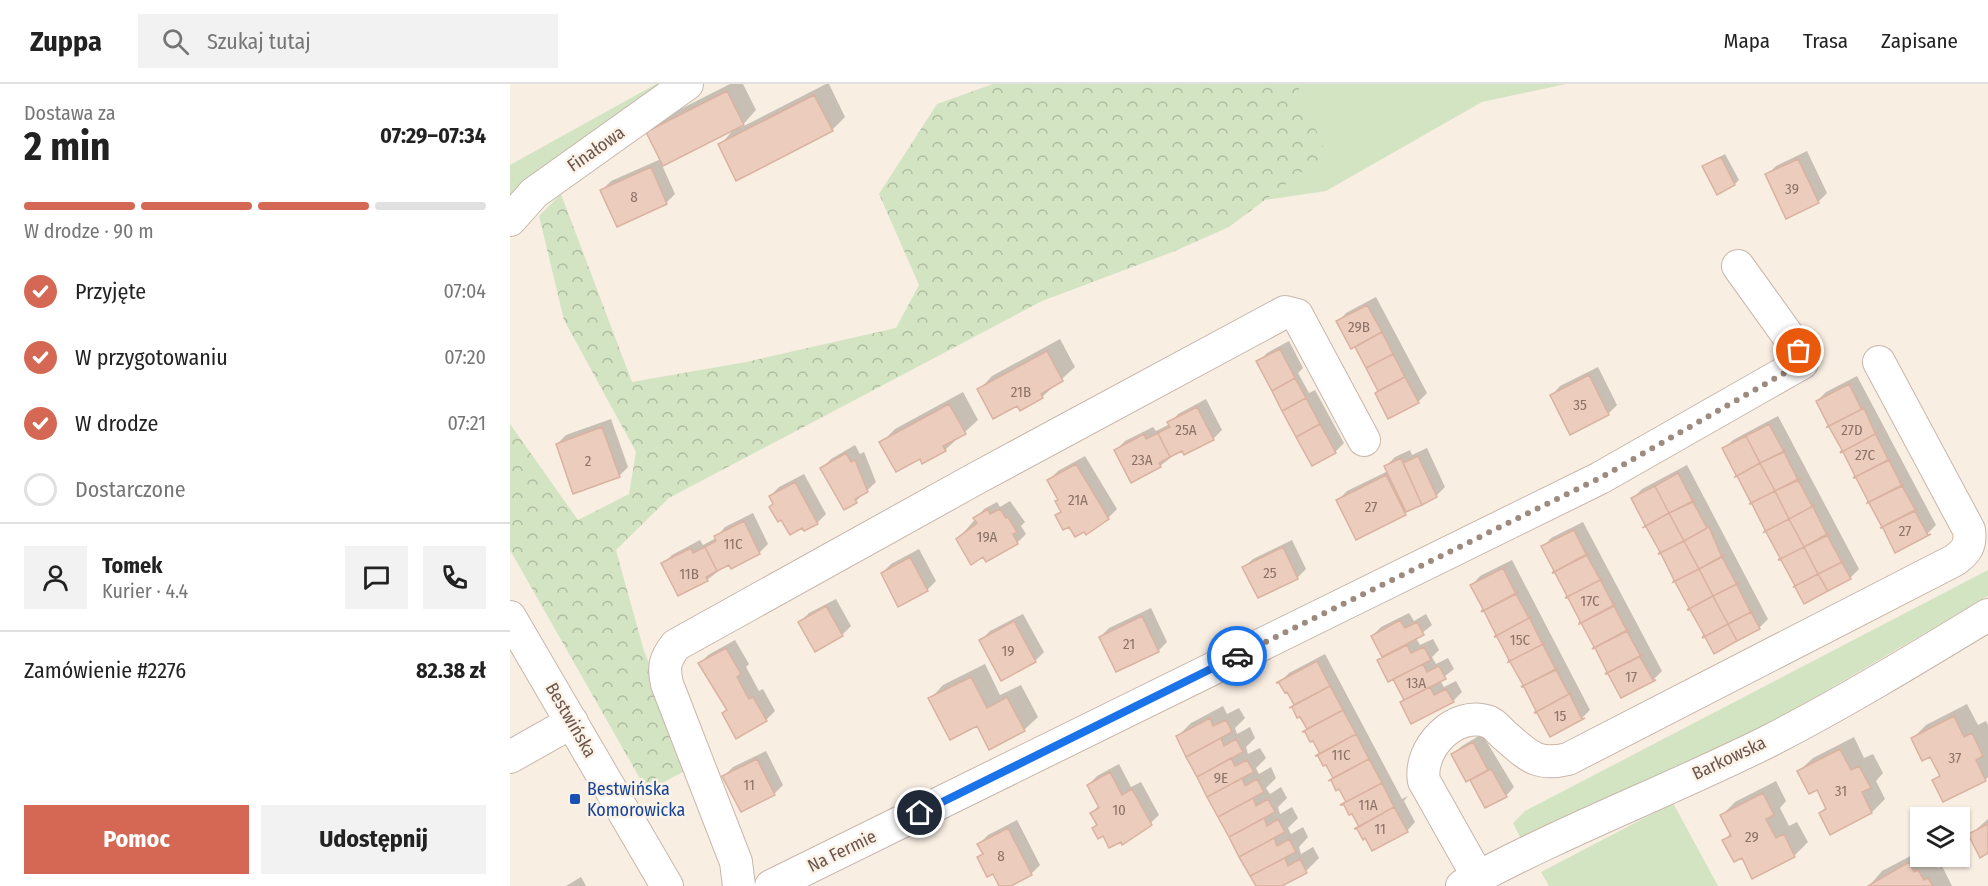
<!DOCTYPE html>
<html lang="pl">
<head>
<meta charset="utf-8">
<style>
  :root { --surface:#fff; --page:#f2f2f2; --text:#222; --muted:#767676; --line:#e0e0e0; --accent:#d56855 }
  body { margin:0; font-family:"Fira Sans Condensed",sans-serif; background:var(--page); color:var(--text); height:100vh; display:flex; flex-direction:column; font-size:22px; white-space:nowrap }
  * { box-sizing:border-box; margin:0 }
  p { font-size:20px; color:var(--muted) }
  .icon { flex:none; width:33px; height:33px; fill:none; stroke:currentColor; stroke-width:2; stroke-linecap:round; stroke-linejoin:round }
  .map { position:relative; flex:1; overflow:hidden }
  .drawer { display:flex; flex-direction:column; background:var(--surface); width:510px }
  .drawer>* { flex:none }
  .buttons { position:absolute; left:1400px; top:723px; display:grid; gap:12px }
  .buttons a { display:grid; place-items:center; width:60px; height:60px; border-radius:0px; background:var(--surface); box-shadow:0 2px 4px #0004; font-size:30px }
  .pin { position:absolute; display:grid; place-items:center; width:51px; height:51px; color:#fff; margin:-26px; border:3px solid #fff; border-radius:50%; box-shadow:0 2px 6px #0007 }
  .courier { position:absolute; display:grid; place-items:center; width:60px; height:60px; margin:-30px; border:4px solid #1a73e8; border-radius:50%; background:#fff; color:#222; box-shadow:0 2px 8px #0007 }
  .summary em { font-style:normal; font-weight:700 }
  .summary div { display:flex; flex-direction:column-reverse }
  .summary { display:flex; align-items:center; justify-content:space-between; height:102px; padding:0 24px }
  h1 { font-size:39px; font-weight:700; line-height:45px }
  .bar { display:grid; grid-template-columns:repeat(4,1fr); gap:9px 6px; align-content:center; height:72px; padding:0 24px }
  .bar i { height:8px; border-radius:4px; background:var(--line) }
  .bar .current { background:var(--accent) }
  .bar p { grid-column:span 4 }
  .line { display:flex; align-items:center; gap:15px; padding:0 24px; border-top:2px solid var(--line) }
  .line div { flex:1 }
  .round { display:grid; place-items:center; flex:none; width:63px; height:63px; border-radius:0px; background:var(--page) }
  ol { padding:0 24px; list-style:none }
  li { display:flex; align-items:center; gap:18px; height:66px }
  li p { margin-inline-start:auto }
  li .icon { padding:6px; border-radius:50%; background:var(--accent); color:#fff; stroke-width:4 }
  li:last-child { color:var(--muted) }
  li i { width:33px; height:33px; border:3px solid var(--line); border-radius:50% }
  .primary-button { display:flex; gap:12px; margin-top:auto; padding:12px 24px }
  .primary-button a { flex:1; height:69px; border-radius:0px; background:var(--accent); color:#fff; font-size:24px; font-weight:700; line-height:69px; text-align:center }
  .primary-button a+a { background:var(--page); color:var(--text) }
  header { display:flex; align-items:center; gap:36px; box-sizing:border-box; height:84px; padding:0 30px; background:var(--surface); border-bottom:2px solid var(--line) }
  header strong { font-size:28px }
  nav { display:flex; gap:33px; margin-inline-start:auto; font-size:21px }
  .search { width:420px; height:54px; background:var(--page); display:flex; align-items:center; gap:15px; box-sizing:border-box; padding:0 21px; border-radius:0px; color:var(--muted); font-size:22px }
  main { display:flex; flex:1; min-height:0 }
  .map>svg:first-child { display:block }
</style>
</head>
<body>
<header>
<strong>Zuppa</strong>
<div class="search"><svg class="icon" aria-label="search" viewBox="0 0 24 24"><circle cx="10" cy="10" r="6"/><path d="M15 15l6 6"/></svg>Szukaj tutaj</div>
<nav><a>Mapa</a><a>Trasa</a><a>Zapisane</a></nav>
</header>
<main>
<section class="drawer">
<div class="summary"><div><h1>2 min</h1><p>Dostawa za</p></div><em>07:29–07:34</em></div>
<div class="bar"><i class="current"></i><i class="current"></i><i class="current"></i><i></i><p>W drodze · 90 m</p></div>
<ol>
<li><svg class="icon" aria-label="check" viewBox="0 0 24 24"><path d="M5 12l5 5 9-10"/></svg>Przyjęte<p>07:04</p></li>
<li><svg class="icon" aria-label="check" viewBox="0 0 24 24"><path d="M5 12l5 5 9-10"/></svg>W przygotowaniu<p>07:20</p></li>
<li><svg class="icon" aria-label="check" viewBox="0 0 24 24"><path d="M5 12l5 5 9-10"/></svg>W drodze<p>07:21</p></li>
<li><i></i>Dostarczone</li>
</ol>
<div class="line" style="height:108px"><a class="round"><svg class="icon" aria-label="person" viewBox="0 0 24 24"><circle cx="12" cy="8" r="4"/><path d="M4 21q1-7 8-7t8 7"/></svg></a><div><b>Tomek</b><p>Kurier · 4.4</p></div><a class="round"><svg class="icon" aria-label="chat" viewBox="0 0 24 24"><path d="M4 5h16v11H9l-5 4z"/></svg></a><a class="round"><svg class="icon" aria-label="phone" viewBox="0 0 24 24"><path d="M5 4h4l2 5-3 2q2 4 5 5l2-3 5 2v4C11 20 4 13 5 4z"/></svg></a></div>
<div class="line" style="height:78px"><div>Zamówienie #2276</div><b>82.38 zł</b></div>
<div class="primary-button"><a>Pomoc</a><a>Udostępnij</a></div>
</section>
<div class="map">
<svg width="1478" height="802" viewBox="0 0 1478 802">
  <defs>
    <pattern id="forest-crowns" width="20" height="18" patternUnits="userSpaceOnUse" patternTransform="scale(1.5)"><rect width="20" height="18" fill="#d3e4c3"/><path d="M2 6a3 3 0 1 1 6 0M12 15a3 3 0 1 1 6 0" fill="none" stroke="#afbca1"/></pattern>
  </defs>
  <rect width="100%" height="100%" fill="#f9eee2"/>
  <!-- grass -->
  <path fill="#d3e4c3" d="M146,0H155L0,112V81Z
    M787,0H1056L972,18L816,107L755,116L815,70Z
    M1478,486V512L1251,645L1011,755L1003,739L1015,727Z
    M1163,719L1208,802H1039L1031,788Z"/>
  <!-- forest -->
  <path fill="url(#forest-crowns)" d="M483,0H787L816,70L719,143L665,167L532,217L159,414L106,466L134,567L182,683L137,707L0,466V340L68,436L119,410L126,368L54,236L29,132L51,110L122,298L236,278L386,244L409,201L369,110L427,20Z"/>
  <!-- shadow -->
  <path fill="#0003" d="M220,0H233L246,26L230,44L316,0H319L335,33L322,46L210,61L226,43L152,81L165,110L156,119L92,106L101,97L151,75L137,48L151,35Z
    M1297,67L1317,109L1308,118L1257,91L1266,82Z
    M1215,70L1229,96L1225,100L1194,83Z
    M866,213L917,309L908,318L866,309L870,306L846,261L828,238L836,229Z
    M550,255L565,283L532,313L508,320L469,306L482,292Z
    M779,257L793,284L788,289L799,309L805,306L834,359L825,368L748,278L757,269Z
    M1088,283L1107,321L1098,330L1042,311L1050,302Z
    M1347,292L1426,441L1417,450L1386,467L1307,317L1316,308Z
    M453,308L468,336L435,366L410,373L371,359L385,345Z
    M696,315L712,346L703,355L672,365L650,382L606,366L615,357L643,343L646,347L660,340L668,330Z
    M1268,332L1349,485L1340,494L1295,518L1214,364L1223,356Z
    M101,335L118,383L109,392L47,360L56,351Z
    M345,361L350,370L354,368L366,398L346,417L312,384L321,375Z
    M917,364L935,403L926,412L847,454L828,416L837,407L878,387L876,382L885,373L900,366L902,371Z
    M575,372L607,425L598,434L560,441L547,431L551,427L549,415L539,396L548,387Z
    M1177,381L1258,535L1249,544L1204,568L1123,414L1132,405Z
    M294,390L316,430L307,439L293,442L265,420L260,412L269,403Z
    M500,417L515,438L511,442L516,450L507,459L474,471L448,455L474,425L487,418L490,423Z
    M243,429L258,460L249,469L221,483L219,479L197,496L153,480L162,471L190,456L193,461L206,454L215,443Z
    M1073,438L1152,587L1143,596L1112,612L1033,463L1041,454Z
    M782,456L796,485L787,494L734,483L743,475Z
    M409,465L426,497L417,506L372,489L381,480Z
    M1002,476L1080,626L1072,634L1040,651L962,501L970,492Z
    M326,515L341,542L332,551L290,538L299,529Z
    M641,524L657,558L648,567L607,586L590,553L599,544Z
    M899,529L904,537L916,530L922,541L906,554L910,561L923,555L929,566L922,573L926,580L938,574L944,585L930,596L934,603L946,597L952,608L943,617L895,615L884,592L869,577L873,572L862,552L871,543Z
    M513,530L534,568L525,577L471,556L480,547Z
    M225,556L239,580L236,583L249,607L253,605L265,627L256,636L214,629L218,624L190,580L198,571Z
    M815,570L892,715L898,712L894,717L905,738L897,747L850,742L835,720L837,718L829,703L822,695L824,693L791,631L788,632L778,606L770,598L779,589Z
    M475,580L490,611L511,601L528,633L514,646L420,615L433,601Z
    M1457,620L1468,641L1476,637L1478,641V693L1475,696L1424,697L1430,690L1421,671L1402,655L1416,641Z
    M713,622L717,630L729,624L735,634L725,644L727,650L740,643L745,654L736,663L738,670L750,664L756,674L746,684L749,690L761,683L766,694L756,704L760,710L771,703L777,714L768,723L770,730L782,723L788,734L778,744L781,750L793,743L798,753L789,763L791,770L803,763L809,774L796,787L769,802H748L668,652L681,639Z
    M972,650L1004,703L996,712L975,722L960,694L943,670L952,662Z
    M1344,653L1354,674L1363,670L1373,689L1366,697L1375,715L1362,728L1321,749L1310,729L1317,722L1308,704L1289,687L1303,674Z
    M256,667L273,701L264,710L214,692L223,683Z
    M609,680L621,703L631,698L649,731L630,749L613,759L611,756L584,744L588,740L582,729L589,721L578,701L587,692Z
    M1266,697L1276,717L1270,724L1279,742L1287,738L1298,758L1284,772H1233L1214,756L1221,749L1212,731L1225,718Z
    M1478,735V768L1460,751Z
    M507,736L530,781L521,790L497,802H491L484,788L469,773L474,769L469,760L478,751Z
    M1410,767V772H1416L1418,776L1422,774L1428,784L1432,782L1442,802H1359L1372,787Z
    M71,793L76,802H56Z"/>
  <!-- building -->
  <path fill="#ebccbd" stroke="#dbb2a0" stroke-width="1.5" d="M217,7L234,41L153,82L136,48Z
    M304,11L323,47L226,97L208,60Z
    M1211,73L1225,101L1207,111L1192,82Z
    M1288,75L1309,119L1276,135L1255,90Z
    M141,83L157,120L107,143L90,106Z
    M857,221L872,248L841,265L826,237Z
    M872,248L883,270L856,284L845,263Z
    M770,265L785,294L762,307L746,277Z
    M537,267L553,297L531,310L533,314L510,327L507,322L483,335L467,305Z
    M883,270L895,293L868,307L856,284Z
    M1079,291L1099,331L1060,351L1040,311Z
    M895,293L909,319L878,335L865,309Z
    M785,294L796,314L772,327L762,307Z
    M1341,299L1339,300L1351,324H1354L1317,343L1318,341L1306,317Z
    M796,314L810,340L786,353L772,327Z
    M439,320L456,350L433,362L436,367L412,380L410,375L386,388L369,358Z
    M687,323L704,356L674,371L672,367L660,373L648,349L660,343L657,338Z
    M1354,324L1365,349H1367L1330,369L1332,366L1319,343H1317Z
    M810,340L826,369L802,382L786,353Z
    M1259,340L1273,366H1276L1250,379L1236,352Z
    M92,343L110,393L63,410L46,360Z
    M648,349L660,373L649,379L651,383L621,399L604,366L634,350L636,355Z
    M1367,349L1366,351L1378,375H1380L1343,394L1345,392L1333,368L1330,369Z
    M1236,352L1250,379L1225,393L1226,391L1212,364Z
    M1276,367L1274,368L1287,394H1290L1265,407L1250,379Z
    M336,369L341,378L345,376L358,408L345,415L347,419L334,426L310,384Z
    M908,372L927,413L912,421L893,379Z
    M891,374L912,421L896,428L874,382Z
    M1381,375L1379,376L1391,400H1394L1357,419L1358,417L1346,394H1343Z
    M1250,379L1265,407L1239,420L1241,419L1227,392L1225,393Z
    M566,380L599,435L576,451L574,448L565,453L559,443L553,446L545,431L551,428L545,417L548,416L537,396Z
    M1168,389L1182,416H1185L1159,429L1145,402Z
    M876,391L896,431L846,456L826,416Z
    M1291,395L1288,396L1302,422L1305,421L1279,435L1265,407Z
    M285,398L308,440L294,447L292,444L280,451L271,436L268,438L259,423L263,420L259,412Z
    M1394,401L1392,402L1405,425H1407L1370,444L1372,443L1359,419H1357Z
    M1145,402L1159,429L1134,443L1135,441L1121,414Z
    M1265,407L1279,435L1254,448L1255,446L1242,420H1239Z
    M1185,417L1183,418L1197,444L1199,443L1174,457L1159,429Z
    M1305,421L1303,423L1316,449H1319L1294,463L1279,435Z
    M478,425L480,430L490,425L496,434L498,433L507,448L503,450L508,460L476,478L473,473L461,481L446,455L467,439L463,434Z
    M1407,426L1405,427L1418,451L1421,450L1385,469L1373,444H1370Z
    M1159,429L1174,457L1148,470L1150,468L1136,443H1134Z
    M1279,435L1294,463L1268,476L1270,474L1256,448H1254Z
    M234,437L250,470L221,485L219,481L207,487L195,463L206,457L204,452Z
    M1199,443L1211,471H1214L1189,485L1174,457Z
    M1066,445L1064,446L1076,470L1079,469L1042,489L1044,487L1031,462Z
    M1320,450L1317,451L1331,477H1334L1308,490L1294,463Z
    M1174,457L1189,485L1163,498L1164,496L1151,470H1148Z
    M195,463L207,487L196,493L198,497L168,512L151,479L181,464L183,469Z
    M773,463L788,495L748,514L732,483Z
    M1294,463L1308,490L1283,503L1285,502L1271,476H1268Z
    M1079,470L1077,472L1090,495H1092L1055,514L1057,512L1045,489H1042Z
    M1214,472L1212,473L1226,499H1229L1203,512L1189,485Z
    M400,473L418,507L388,523L371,489Z
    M1334,477L1332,479L1341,495L1318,507L1308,490Z
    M995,483L993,484L1005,508H1008L971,528L973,525L960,501Z
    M1189,485L1203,512L1177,526L1179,524L1165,498H1163Z
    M1308,490L1318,507L1294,520L1285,503H1283Z
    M1092,495L1091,497L1103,520H1106L1069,540L1070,537L1058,514H1055Z
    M1229,499L1227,501L1240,527H1243L1218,540L1203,512Z
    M1008,509L1006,510L1019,534L1021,533L984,553L986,551L974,527L971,528Z
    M1203,512L1218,540L1192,554L1194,551L1180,526H1177Z
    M1106,521L1104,522L1116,545H1119L1082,565L1084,563L1071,539L1069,540Z
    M316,522L333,552L305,568L288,538Z
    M1243,527L1241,528L1250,545L1227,557L1218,540Z
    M632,532L649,568L606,588L589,553Z
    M1021,533L1020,535L1032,559H1035L998,578L999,576L987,553H984Z
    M890,536L895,544L907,538L914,551L872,573L861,552Z
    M504,537L526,578L491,597L469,556Z
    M1218,540L1227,557L1204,570L1195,553L1192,554Z
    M1119,546L1117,547L1130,571H1132L1095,590L1097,588L1085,564L1082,565Z
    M1035,559L1033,561L1045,584H1048L1011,603L1013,601L1000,578H998Z
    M897,561L901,569L914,563L921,576L878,598L867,576Z
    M216,564L231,590L227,593L239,615L243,613L257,637L226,655L212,629L217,626L188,579Z
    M1133,571L1130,573L1143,596H1146L1111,614L1098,590H1095Z
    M807,577L820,602L784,621L777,608L775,609L769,599H766Z
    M913,580L917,588L929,582L936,595L894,616L883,595Z
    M1048,585L1046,586L1059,610L1061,609L1024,629L1026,627L1014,603H1011Z
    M461,593L477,624L497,613L515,647L479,666L467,642L440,656L418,614Z
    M820,602L833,626L797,645L790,633L787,634L782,623L779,624Z
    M920,603L924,611L936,605L944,618L901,640L890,618Z
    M1061,609L1060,611L1072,635L1075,634L1040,653L1027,629H1024Z
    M833,626L846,650L810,670L803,657L800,658L795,648H792Z
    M1444,632L1454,653L1462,649L1473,672L1466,676L1476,697L1433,718L1422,696L1430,692L1420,673L1412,677L1401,654Z
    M700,634L703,642L716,636L722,648L676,673L666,652Z
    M846,650L859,675L823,694L816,681L813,682L808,672H805Z
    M711,654L714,662L726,655L733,668L687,693L676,673Z
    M963,658L978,686L956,698L941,670Z
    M1330,665L1341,686L1349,682L1361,704L1352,708L1362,729L1320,751L1309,729L1316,725L1307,706L1299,710L1287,687Z
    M721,674L725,682L737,676L744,688L697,713L687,693Z
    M247,675L265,711L231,728L212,692Z
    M859,675L872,699L836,718L829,705L826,707L821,696L818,697Z
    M981,685L997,713L975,724L960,696Z
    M600,688L612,711L622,705L642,741L612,761L611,758L599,764L593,752L588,755L582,744L587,741L580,729L589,724L577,701Z
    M732,694L735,702L747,695L754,708L708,733L697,713Z
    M872,699L884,723L849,743L842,730L839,731L834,721H830Z
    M1253,709L1264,731L1256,735L1266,754L1274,750L1285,773L1242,795L1232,774L1224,778L1212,756L1221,752L1210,731Z
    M743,714L746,722L758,715L765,728L719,753L708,733Z
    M884,723L898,748L862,767L855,754L853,756L847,745H844Z
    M754,734L757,742L768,735L775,748L729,773L719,753Z
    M1478,740V769L1470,774L1458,750Z
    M498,744L522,791L501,802H489L483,790L477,793L467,773L473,770L467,760Z
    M764,754L767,762L779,755L786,768L740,792L729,773Z
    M775,774L778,782L790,775L797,789L772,802H746L740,792Z
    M1399,778L1404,788L1408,786L1414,796L1418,794L1423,802H1358Z"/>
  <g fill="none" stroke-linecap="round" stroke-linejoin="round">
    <defs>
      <path id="minor" d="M0,136L24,109L177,0
        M0,533L157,802
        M0,673L62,638
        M968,793L914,697C908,665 945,625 979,638C984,640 989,646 993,650C1017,670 1025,683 1058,675L1445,476C1457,467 1461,461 1459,446L1369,278
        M229,802L226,778L157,600C153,583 155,575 166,561L465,395L775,228L787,231L854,356
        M261,802L1090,394L1292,279L1289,267L1228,182
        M952,802C1052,747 1159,707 1261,656C1335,618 1407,574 1478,531"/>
    </defs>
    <!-- minor casing -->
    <use href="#minor" stroke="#c8b6ab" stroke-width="34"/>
    <!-- minor -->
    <use href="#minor" stroke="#fff" stroke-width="32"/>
  </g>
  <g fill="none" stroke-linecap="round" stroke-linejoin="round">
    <!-- done -->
    <path stroke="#9e8b80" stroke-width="6" stroke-dasharray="0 10.8" d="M727,572L1090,394L1292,279L1289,267"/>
    <!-- route -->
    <path stroke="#1a73e8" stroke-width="8" d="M410,729L727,572"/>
  </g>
  <!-- markers -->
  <rect fill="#1a4fb4" stroke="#fcf3e8" stroke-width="2" x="59" y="709" width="12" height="12" rx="3"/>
  <g text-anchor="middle" stroke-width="5" stroke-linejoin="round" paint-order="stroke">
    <!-- number labels -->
    <g font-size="15" fill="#8c7368">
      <text x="1282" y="110">39</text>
      <text x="124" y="118">8</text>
      <text x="849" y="248">29B</text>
      <text x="511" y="313">21B</text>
      <text x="1070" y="326">35</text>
      <text x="676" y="351">25A</text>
      <text x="1342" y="351">27D</text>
      <text x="1355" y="376">27C</text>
      <text x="632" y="381">23A</text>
      <text x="78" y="382">2</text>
      <text x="568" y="421">21A</text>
      <text x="861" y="428">27</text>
      <text x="1395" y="452">27</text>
      <text x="477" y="458">19A</text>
      <text x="223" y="465">11C</text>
      <text x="760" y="494">25</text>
      <text x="179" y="495">11B</text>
      <text x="1080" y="522">17C</text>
      <text x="1010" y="561">15C</text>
      <text x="619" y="565">21</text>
      <text x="498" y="572">19</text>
      <text x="1121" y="598">17</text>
      <text x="906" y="604">13A</text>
      <text x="1050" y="637">15</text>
      <text x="831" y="676">11C</text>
      <text x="1445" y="679">37</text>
      <text x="711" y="699">9E</text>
      <text x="239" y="706">11</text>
      <text x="1331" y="712">31</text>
      <text x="858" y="726">11A</text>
      <text x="609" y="731">10</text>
      <text x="870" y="750">11</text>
      <text x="1242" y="758">29</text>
      <text x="491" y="777">8</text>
    </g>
    <!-- street labels -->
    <g font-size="18" fill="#6d554c" stroke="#fcf3e8">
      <text transform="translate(86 65) rotate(-35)" y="6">Finałowa</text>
      <text transform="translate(61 636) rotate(60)" y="6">Bestwińska</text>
      <text transform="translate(1219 674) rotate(-25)" y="6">Barkowska</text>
      <text transform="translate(332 767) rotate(-26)" y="6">Na Fermie</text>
    </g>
    <!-- transit labels -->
    <g font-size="18" fill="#164399" stroke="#fcf3e8" text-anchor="start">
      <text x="77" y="711">Bestwińska<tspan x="77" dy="21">Komorowicka</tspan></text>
    </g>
  </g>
</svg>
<div class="buttons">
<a><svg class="icon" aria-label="layers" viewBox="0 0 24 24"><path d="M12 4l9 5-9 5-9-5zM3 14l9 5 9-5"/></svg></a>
</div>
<div class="pin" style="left:1289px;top:267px;background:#ea580c"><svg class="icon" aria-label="bag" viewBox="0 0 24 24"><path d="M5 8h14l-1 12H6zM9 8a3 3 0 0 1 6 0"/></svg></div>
<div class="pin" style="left:410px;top:729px;background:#1f2937"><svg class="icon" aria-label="home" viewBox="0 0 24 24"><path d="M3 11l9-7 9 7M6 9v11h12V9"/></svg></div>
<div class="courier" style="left:727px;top:572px"><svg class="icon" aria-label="car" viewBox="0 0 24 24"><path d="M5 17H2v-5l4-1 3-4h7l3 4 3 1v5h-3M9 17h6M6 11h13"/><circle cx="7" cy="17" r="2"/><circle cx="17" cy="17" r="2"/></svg></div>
</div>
</main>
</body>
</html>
